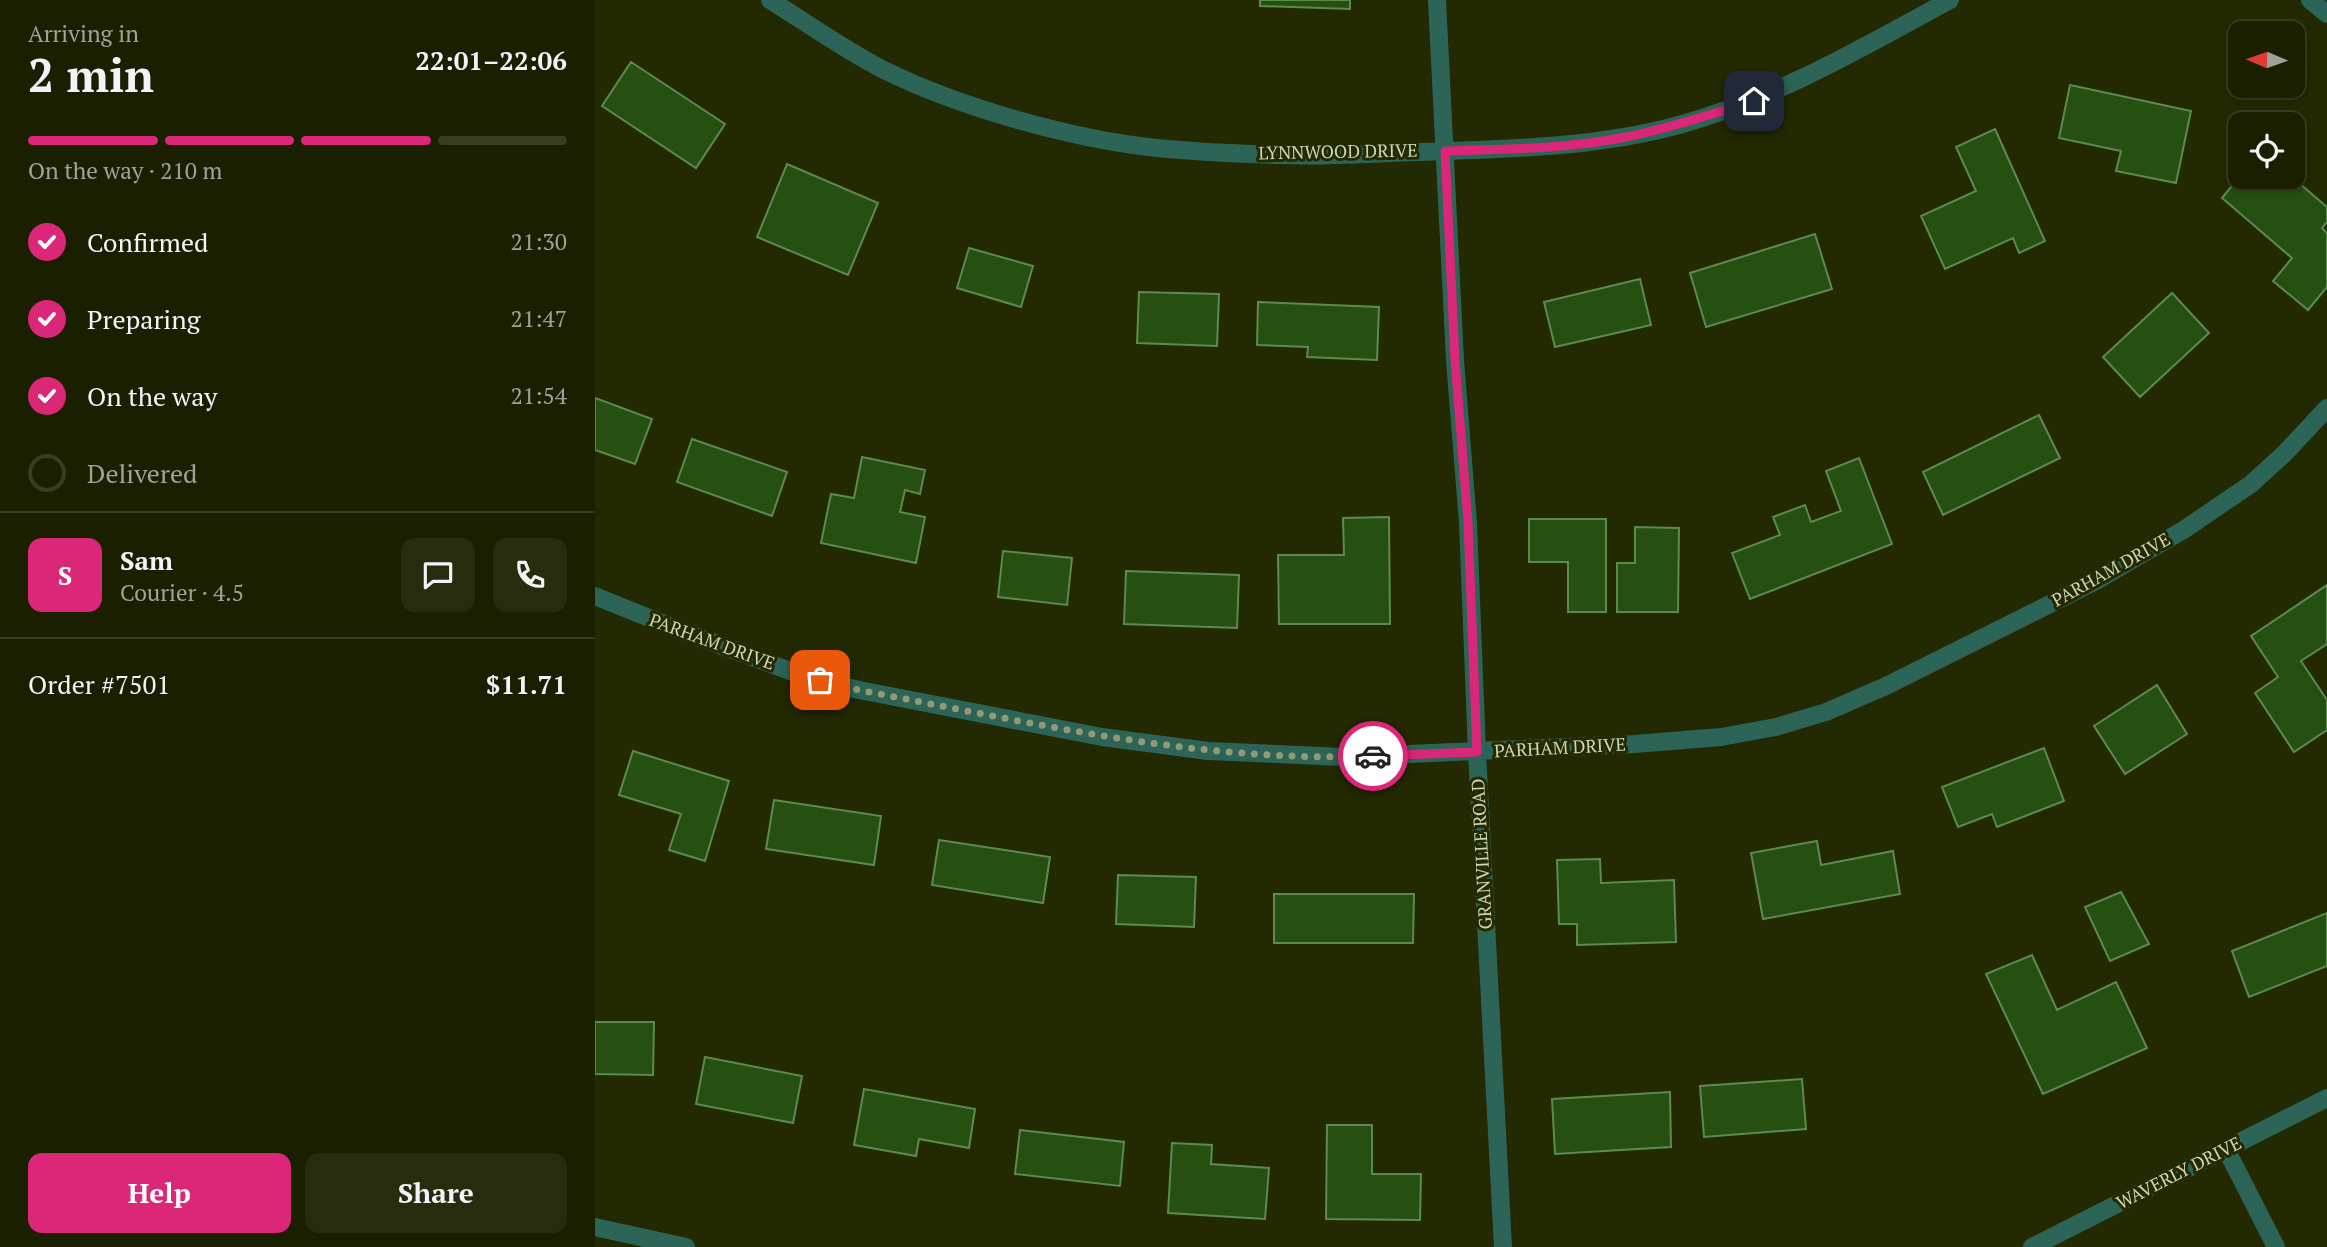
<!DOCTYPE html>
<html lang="en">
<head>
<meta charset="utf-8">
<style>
  :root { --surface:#1a1f00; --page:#272c0f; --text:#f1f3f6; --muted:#9fa299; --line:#383d22; --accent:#db2777 }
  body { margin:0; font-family:"PT Serif",serif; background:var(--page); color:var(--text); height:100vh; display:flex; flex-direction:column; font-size:26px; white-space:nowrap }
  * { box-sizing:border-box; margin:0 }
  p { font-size:23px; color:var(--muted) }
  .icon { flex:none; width:38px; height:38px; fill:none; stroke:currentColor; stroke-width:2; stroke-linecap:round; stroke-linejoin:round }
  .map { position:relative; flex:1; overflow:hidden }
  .side { display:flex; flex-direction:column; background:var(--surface); width:595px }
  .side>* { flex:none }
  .needle { width:46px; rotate:272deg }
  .tools { position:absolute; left:1633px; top:21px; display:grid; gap:14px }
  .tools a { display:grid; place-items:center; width:77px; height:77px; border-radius:14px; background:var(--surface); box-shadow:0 4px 10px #0003,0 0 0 2px var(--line); font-size:35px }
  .pin { position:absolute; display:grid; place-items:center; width:60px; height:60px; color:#fff; margin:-30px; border-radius:14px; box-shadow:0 4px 10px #0006 }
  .courier { position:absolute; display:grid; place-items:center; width:70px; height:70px; margin:-35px; border:5px solid #db2777; border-radius:50%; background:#fff; color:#222; box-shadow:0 2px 9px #0007 }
  .summary em { font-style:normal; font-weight:800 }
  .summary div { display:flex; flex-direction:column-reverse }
  .summary { display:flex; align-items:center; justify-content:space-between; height:119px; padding:0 28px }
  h1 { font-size:46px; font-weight:800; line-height:52px }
  .bar { display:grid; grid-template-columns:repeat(4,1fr); gap:10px 7px; align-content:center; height:84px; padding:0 28px }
  .bar i { height:9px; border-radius:5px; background:var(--line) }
  .bar .on { background:var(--accent) }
  .bar p { grid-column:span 4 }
  .line { display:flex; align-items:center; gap:18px; padding:0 28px; border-top:2px solid var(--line) }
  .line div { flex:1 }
  .round { display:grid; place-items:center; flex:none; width:74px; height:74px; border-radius:14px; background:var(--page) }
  ol { padding:0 28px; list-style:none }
  li { display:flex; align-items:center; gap:21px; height:77px }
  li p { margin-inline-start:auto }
  li .icon { padding:7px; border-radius:50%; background:var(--accent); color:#fff; stroke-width:4 }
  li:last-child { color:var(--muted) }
  li i { width:38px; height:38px; border:4px solid var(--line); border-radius:50% }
  .button { display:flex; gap:14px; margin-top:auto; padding:14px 28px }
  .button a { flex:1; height:80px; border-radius:14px; background:var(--accent); color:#fff; font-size:28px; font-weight:800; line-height:80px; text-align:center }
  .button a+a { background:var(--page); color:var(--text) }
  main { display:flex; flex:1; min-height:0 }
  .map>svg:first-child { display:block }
</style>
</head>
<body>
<main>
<section class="side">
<div class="summary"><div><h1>2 min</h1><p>Arriving in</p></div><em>22:01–22:06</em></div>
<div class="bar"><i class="on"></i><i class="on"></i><i class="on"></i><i></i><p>On the way · 210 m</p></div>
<ol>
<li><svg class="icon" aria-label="check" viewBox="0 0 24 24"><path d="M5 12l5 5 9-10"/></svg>Confirmed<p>21:30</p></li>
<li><svg class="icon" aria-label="check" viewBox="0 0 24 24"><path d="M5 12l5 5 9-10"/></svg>Preparing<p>21:47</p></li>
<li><svg class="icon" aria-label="check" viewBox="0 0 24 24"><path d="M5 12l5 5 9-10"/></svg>On the way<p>21:54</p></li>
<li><i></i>Delivered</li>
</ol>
<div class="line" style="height:126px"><b class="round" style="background:var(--accent);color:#fff">S</b><div><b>Sam</b><p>Courier · 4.5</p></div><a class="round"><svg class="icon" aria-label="chat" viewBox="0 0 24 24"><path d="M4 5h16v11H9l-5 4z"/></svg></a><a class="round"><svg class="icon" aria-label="phone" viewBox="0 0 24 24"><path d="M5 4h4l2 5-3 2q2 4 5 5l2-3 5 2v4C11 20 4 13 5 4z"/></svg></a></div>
<div class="line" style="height:91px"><div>Order #7501</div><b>$11.71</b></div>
<div class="button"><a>Help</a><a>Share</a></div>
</section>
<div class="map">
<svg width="1732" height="1247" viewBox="0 0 1732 1247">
  <rect width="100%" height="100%" fill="#232900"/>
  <!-- building -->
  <path fill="#255012" stroke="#5d8a4d" stroke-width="2" d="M665,0H755V9L665,6Z
    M36,62L130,124L101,168L7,106Z
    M1475,85L1596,111L1581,183L1521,171L1526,151L1464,138Z
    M1400,129L1450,241L1424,253L1418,238L1350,269L1326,216L1381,191L1361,147Z
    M192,164L283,203L253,275L162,237Z
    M1645,176L1697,177L1732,207V222L1727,228L1732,233V287L1713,310L1678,281L1697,258L1627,198Z
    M1220,234L1237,289L1111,327L1095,273Z
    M374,248L438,266L426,307L362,288Z
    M1045,279L1056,325L960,347L949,302Z
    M544,292L624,294L622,346L542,343Z
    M1577,293L1614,333L1545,397L1508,357Z
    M663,302L784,307L782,360L712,357L713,347L662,345Z
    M0,398L57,419L40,464L0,450Z
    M1444,415L1465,458L1348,515L1328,472Z
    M97,439L192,472L177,516L82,482Z
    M267,457L330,470L325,494L310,490L305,512L330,517L321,563L226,543L236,494L259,498Z
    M1264,458L1297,544L1155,599L1137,553L1185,535L1178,517L1210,505L1216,522L1246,511L1231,471Z
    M794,517L795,624H684L683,555H749L748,518Z
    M934,519H1011V612H973V562H934Z
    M1040,527L1084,528L1083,612H1022V563H1040Z
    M408,551L477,558L472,605L403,597Z
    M531,571L644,575L642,628L529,624Z
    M1732,585V644L1706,661L1732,700V730L1699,752L1660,693L1683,677L1656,636Z
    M1562,685L1592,734L1530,774L1499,726Z
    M1449,748L1469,801L1402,827L1397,814L1363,827L1347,787Z
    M38,751L134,781L110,861L74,850L86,814L24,795Z
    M179,800L286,816L279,865L171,849Z
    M344,840L455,857L448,903L337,885Z
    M1222,841L1226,865L1298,851L1305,894L1168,919L1156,853Z
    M1005,859L1006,883L1079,880L1081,942L982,945V924H964L962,860Z
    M523,875L601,877L599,927L521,924Z
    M1526,892L1554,944L1515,961L1490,907Z
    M679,894H819L818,943H679Z
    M1732,913V966L1654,997L1637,951Z
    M1437,955L1462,1010L1521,982L1552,1048L1448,1094L1391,974Z
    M0,1022H59L58,1075L0,1074Z
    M110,1057L207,1076L198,1123L101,1104Z
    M1207,1079L1211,1129L1109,1137L1105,1086Z
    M269,1089L380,1109L374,1148L324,1139L321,1156L259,1145Z
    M1075,1092L1076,1147L960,1154L957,1099Z
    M732,1125H777V1174H826L825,1220L731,1219Z
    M425,1130L529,1142L525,1186L420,1174Z
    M577,1143L617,1145L616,1164L674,1168L670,1219L573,1213Z"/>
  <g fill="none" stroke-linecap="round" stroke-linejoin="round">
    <!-- street -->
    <path stroke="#2d6458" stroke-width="18" d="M175,0C212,23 248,49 287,69C363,107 476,139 562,148C603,152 645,154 686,155C732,157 778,153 823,152C910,149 999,148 1084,125C1182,98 1266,48 1355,0
      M842,0L860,360L873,523L882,752L908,1247
      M1715,0L1732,14
      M0,596L79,628L206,675L264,690L507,737L613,751L748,757L1040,744L1126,737L1181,727L1231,712L1291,686L1501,581L1590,529L1656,484L1689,454L1732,408
      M1631,1149L1681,1247
      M0,1227L91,1247
      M1437,1247L1732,1098"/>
  </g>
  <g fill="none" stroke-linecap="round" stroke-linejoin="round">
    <!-- done -->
    <path stroke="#929a73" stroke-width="7" stroke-dasharray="0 12.6" d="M225,680L264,690C434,722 604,763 778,756"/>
    <!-- route -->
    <path stroke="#db2777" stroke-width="9" d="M778,756L882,752L873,523L860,360L850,151C910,149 972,149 1031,137C1075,128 1117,114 1159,101"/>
  </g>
  <g text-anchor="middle" stroke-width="6" stroke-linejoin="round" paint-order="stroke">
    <!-- street labels -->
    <g font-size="18" fill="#ced7b1" stroke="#232900">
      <text transform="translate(743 152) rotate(-1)" y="6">LYNNWOOD DRIVE</text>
      <text transform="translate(1516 570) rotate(-29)" y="6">PARHAM DRIVE</text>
      <text transform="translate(117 642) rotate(20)" y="6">PARHAM DRIVE</text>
      <text transform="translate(965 748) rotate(-3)" y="6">PARHAM DRIVE</text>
      <text transform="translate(887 854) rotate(-93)" y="6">GRANVILLE ROAD</text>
      <text transform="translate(1584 1173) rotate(-27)" y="6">WAVERLY DRIVE</text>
    </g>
  </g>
</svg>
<div class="tools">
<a><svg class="needle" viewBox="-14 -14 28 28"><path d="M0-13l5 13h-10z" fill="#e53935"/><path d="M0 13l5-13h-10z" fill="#9fa299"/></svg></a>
<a><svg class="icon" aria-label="locate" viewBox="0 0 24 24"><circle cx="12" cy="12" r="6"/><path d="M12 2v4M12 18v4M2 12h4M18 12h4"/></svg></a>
</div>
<div class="pin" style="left:225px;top:680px;background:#ea580c"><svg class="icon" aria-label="bag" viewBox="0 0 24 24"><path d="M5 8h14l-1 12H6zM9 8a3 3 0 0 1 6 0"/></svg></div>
<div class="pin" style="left:1159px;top:101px;background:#1f2937"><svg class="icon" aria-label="home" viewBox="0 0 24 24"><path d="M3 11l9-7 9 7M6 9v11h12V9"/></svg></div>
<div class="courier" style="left:778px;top:756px"><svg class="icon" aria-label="car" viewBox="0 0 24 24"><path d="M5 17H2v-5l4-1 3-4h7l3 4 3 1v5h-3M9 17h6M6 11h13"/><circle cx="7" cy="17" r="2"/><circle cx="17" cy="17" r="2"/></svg></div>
</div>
</main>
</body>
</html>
